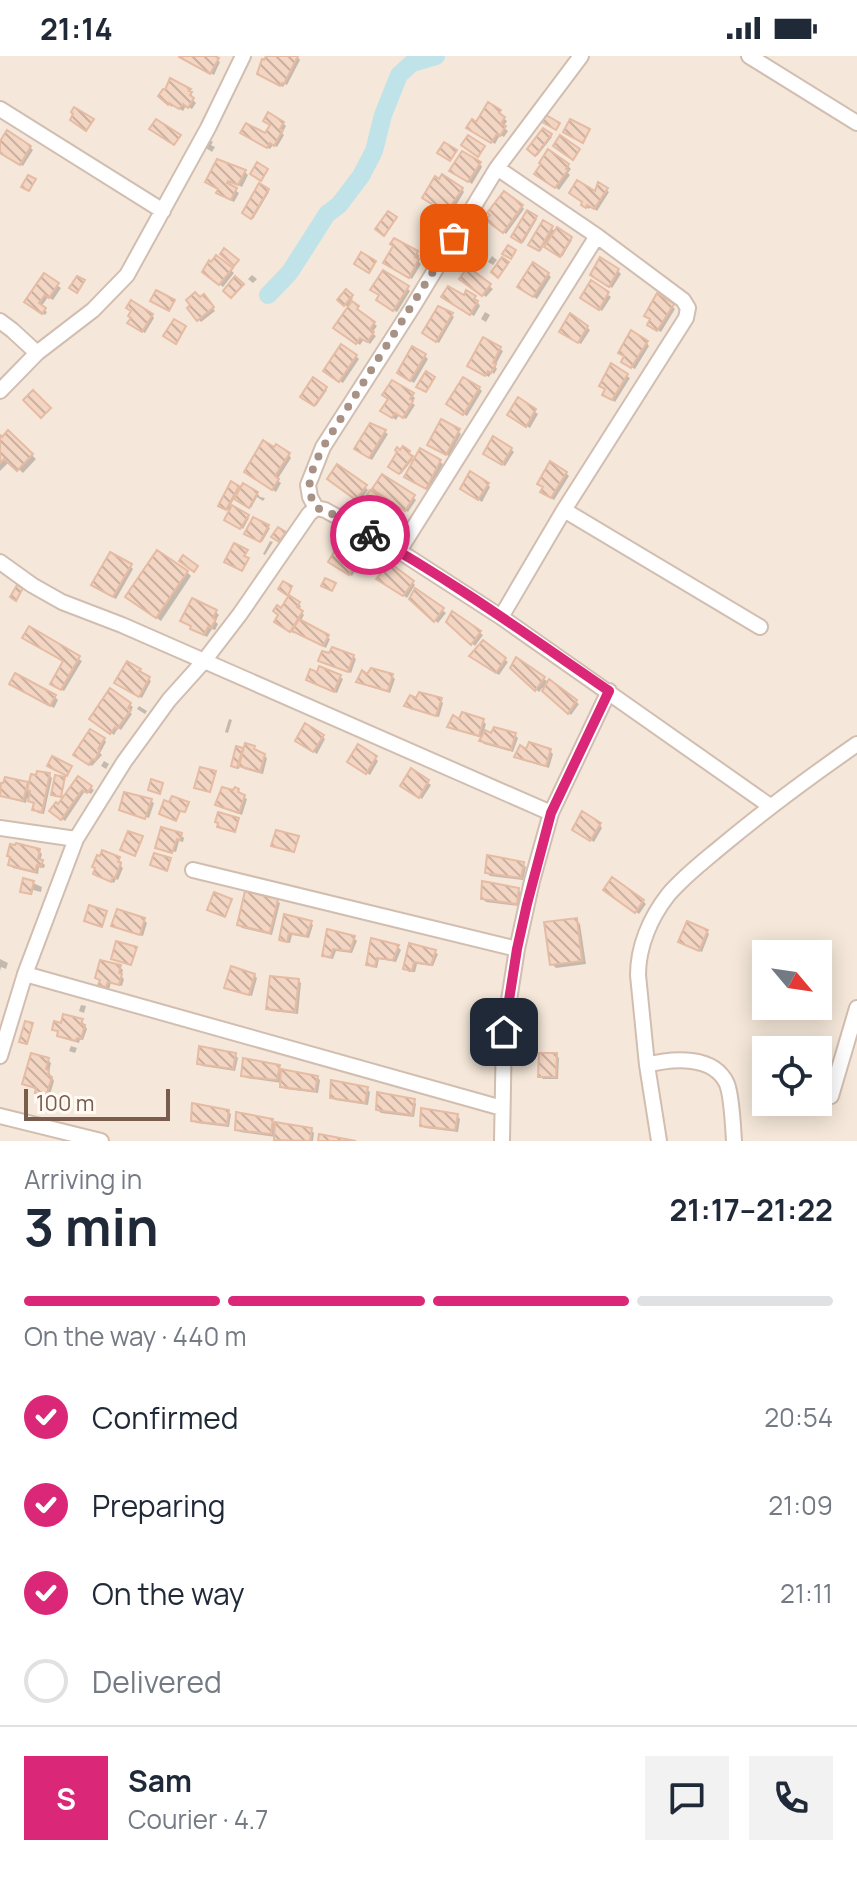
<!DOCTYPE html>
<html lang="en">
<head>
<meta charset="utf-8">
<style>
  :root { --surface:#fff; --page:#f2f2f3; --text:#1f2937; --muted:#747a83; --line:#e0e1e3; --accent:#db2777 }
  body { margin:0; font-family:Manrope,sans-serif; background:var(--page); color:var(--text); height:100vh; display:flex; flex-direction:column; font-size:30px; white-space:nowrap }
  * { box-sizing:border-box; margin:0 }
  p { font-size:26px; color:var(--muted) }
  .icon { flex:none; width:44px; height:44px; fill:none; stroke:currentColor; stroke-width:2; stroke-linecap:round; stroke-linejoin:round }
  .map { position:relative; height:1085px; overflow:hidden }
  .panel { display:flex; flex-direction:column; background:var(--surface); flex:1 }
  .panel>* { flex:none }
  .needle { width:52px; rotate:119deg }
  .buttons { position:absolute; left:752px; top:884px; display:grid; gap:16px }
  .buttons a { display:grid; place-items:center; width:80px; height:80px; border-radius:0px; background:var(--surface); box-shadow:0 4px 20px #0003; font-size:40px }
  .scale { position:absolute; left:24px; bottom:20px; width:146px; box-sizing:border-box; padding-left:8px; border:4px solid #7a5c4d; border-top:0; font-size:22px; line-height:28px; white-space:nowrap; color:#7a5c4d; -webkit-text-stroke:6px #fffaf3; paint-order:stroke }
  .pin { position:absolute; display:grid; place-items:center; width:68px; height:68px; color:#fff; margin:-34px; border-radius:16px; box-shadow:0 4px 12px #0006 }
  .courier { position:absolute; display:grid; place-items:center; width:80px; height:80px; margin:-40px; border:6px solid #db2777; border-radius:50%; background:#fff; color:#222; box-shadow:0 2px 10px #0007 }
  .head em { font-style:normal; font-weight:700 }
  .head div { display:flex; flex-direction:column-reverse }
  .head { display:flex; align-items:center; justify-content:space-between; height:136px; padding:0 24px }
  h1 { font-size:52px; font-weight:700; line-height:60px }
  .bar { display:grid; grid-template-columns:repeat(4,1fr); gap:12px 8px; align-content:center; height:96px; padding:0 24px }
  .bar i { height:10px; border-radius:6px; background:var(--line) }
  .bar .selected { background:var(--accent) }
  .bar p { grid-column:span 4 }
  .line { display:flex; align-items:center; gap:20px; padding:0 24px; border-top:2px solid var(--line) }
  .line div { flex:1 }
  .round { display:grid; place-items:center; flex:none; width:84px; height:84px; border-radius:0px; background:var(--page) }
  ol { padding:0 24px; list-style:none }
  li { display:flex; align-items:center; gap:24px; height:88px }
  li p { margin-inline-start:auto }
  li .icon { padding:8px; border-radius:50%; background:var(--accent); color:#fff; stroke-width:4 }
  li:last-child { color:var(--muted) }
  li i { width:44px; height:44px; border:4px solid var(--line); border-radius:50% }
  .status { display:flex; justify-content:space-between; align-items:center; height:56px; padding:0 40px; background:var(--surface); direction:ltr }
  .status svg { height:22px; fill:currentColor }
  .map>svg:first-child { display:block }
</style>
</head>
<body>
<div class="status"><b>21:14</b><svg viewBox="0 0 49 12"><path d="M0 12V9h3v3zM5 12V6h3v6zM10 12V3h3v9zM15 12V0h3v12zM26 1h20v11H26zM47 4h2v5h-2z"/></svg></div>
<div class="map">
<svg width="857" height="1085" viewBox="0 0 857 1085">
  <defs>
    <pattern id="building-back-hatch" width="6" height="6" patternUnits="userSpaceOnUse" patternTransform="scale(2)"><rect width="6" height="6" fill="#f3d5c3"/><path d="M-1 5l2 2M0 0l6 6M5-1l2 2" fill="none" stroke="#cab0a1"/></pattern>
  </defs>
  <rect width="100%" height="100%" fill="#fdf6ec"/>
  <!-- residential -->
  <path fill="#f5e8da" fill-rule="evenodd" d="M0,0H857V1085H0ZM766,898H818V950H766ZM766,994H818V1046H766Z"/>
  <!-- shadow -->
  <path fill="#0003" d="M182,0H211L220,6L214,19L184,4Z
    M268,0H297L300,4L287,29L285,28L283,31L262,20Z
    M189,34L193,41L192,43L196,47L192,53L186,50L183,55L173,49L172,51L165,46Z
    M489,49L500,56L503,59L502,61L507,65L503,71L508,75L504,81L500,79L495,88L472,74Z
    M283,67L286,70L282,77L284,79L277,91L273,89L270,93L246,79L266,80Z
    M544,75L552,81L537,100L529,93Z
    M210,84L213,86L211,89L215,91L212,96L206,92Z
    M0,89L30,91L33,94L23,110L0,96Z
    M480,108L482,111L472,128L455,117Z
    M568,110L571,113L568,117L570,119L559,134L540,120Z
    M245,116L248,119L242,131L232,126L229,130L239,137L234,146L221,139L220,134L210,129Z
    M440,125L462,133L464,136L450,159L427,144Z
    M267,134L269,136L253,163L246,158Z
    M606,134L609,136L597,155L591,150L589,153L583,148L596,138Z
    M522,150L524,153L506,178L491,167Z
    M528,156L537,163L523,187L513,180Z
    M544,167L556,176L572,184L562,201L544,188L541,195L532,190Z
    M417,197L419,200L417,204L421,208L412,223L389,210Z
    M492,200L497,204L493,209L488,206Z
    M217,202L234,217L223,231L205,216Z
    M469,214L493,233L486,241L465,225Z
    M618,215L621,218L612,232L595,222Z
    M548,218L551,221L537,243L522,233Z
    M252,219L257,223L253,227L248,223Z
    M44,220L61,232L53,244L48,241L41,251L47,256L45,259L30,249Z
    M591,227L611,241L602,255L586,245Z
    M407,232L410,235L397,256L381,247Z
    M346,236L353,242L350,246L360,255L359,256L377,270L372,277L376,280L370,288L364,283L360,289L338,274L349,252L339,244Z
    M204,241L215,255L201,266L189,253Z
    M475,242L480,250L474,260L447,244Z
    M672,250L675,253L661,276L652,271V264L649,263Z
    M133,256L152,259L154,262L145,277L132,270Z
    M485,256L490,259L486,266L481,263Z
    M451,259L454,261L439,287L427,280Z
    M587,271L590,274L581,288L565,278Z
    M647,287L649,290L635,313L626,308V301L620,297Z
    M500,293L503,295L495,310L497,313L494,318L492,316L489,321L472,312Z
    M356,300L359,303L343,327L328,318Z
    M425,300L428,303L414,327L402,320Z
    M612,310L630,322L615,346L607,341Z
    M314,324L327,334L316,350L303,341Z
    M479,332L482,335L467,360L452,351Z
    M412,339L415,342L412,347L415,349L406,363L399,359L396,364L386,357Z
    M518,344L538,358L530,372L513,362Z
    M458,375L461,378L449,400L432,391Z
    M385,376L388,378L372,404L359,396Z
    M8,377L36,403L23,417L10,405L0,415V382L2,384Z
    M403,393L411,398L409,400L413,403L401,418L390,411Z
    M511,393L514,396L505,410L488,400Z
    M421,395L443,408L429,434L410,424Z
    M289,399L291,402L277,424L281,427L276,436L249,419Z
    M566,417L569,420L554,444L546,439Z
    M332,426L365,431L368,434L360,445Z
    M488,429L490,431L482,446L465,435Z
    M238,431L241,435L257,437L260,441L265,442L263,445L257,441L251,452L235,441L230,450L249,462L243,473L228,465L231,456L222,451Z
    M383,439L413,441L416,444L408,456L399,450L396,454L399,457L395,463L392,460L389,465L367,450L380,443Z
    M268,471L270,472L262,486L248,479Z
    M270,485L273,486L265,499L263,498Z
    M364,506L367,509L362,517L356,513L352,520L334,509Z
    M130,510L133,513L116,543L96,532Z
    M187,516L191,520L161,565L132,545Z
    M382,525L412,526L415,529L407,542Z
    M416,534L446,557L438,567L411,542Z
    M298,548L301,550L299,554L304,559L300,566L330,583L326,592L295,575L293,577L279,568L282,555Z
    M216,556L219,559L215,565L218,568L215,574L212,573L207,581L196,575Z
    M453,558L483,579L475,590L448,566Z
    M29,573L82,605L64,635L55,630L65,606Z
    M483,587L508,606L499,619L474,602Z
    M353,600L356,603L351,617L323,607L320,605Z
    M512,612L544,623L579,648L571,659L542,632L539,636Z
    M140,614L151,625L142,642L120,630Z
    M16,620L55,641L58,644L54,652L15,630Z
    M392,620L395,623L390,637L361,628L358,626L368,621Z
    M340,621L343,623L337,637L311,627L308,624Z
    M440,644L443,647L439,661L410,653L407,650Z
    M130,649L133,651L130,656L132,658L121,674L118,672L114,679L94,665Z
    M139,650L147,655L145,658L137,653Z
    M229,663L232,664L228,677L225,676Z
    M483,665L486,668L484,675L491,680L515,679L518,682L513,696L484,688L481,685L483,682L452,673L450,670L459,666Z
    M322,680L325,683L317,698L300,687Z
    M104,683L106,686L100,697L102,699L92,710L78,701Z
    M254,692L267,702L263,718L244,713L240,709L239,713L233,710L242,693L244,696Z
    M550,695L553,698L549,712L519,703L517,700L526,696Z
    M375,702L378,705L370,719L353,709Z
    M104,705L109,708L106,713L101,710Z
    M411,715L431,729L422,743L405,733Z
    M49,719L52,722L44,758L38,757L35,754L36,748L27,742L26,747L4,741L1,739L6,723L30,729Z
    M78,723L94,734L91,738L85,735L65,765L55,758Z
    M238,734L241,737L240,739L247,743L242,759L221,752L218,749Z
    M151,745L154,747L149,762L122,753Z
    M600,769L602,772L594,786L577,776Z
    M181,779L184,782L183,786L179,785L176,796L158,791Z
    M39,795L42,798L40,805L45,809L44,812L39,811L38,818L13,812L10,809Z
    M103,797L122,806L121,810L123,812L118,824L116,823L114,827L95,818Z
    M523,808L526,811L523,824L490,820L487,817Z
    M33,827L42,831L41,836L33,834L32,839L23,836Z
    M518,834L521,837L519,850L486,846L483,843Z
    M608,836L643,845L646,848L639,858Z
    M277,845L280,847L272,879L242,872L239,869Z
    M285,860L311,867L313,869L309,882L292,879L290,887L284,886L281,884Z
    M144,864L147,867L143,880L117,872L114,869Z
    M576,864L580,868L586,908L556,912L552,908Z
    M329,876L354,882L357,885L352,897L336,895L333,903L327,902L324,899Z
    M707,876L709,878L702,896L681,886Z
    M373,885L398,891L401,894L396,906L379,903L377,912L371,911L368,908Z
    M410,890L435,896L438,898L433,910L417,908L415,916H409L406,913Z
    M0,903L8,907L6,913L1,911L0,915Z
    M120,911L123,914L121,920L124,923L122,930L111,927L109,933L103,931L98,922Z
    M254,919L257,922L252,940L229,934L226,931Z
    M298,924L301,927L298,958L271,955L268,953Z
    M81,949L86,950L84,957L79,955Z
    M82,965L87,973L83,984L80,983L79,987L62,982L59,979L60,977L54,973L62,969Z
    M71,990L77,992L75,997L69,995Z
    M235,999L238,1002L235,1015L202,1010L199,1007Z
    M556,999L559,1002L558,1023H543L540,1020Z
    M48,1004L51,1007L49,1016L54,1025L49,1042L40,1039L37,1037L38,1034L27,1030L24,1027Z
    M279,1011L282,1014L317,1021L320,1024L318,1037L285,1033L282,1030V1027L246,1022L244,1019Z
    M367,1033L370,1036L368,1049L335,1044L332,1042Z
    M414,1045L416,1048L414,1061L381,1057L378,1054Z
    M228,1056L231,1058L229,1071L196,1067L193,1064Z
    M457,1060L460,1063L458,1076L425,1072L422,1069Z
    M272,1065L275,1068L311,1074L314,1077L313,1085H278L276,1081L240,1076L237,1073Z"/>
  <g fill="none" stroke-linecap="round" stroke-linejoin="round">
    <!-- river -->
    <path stroke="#bfe3e8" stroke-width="18" d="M268,239L290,216L327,158L339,149L361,120L374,95L383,59L399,19L412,7L436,0"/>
  </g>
  <!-- building -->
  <path fill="url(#building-back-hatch)" stroke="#e6bba3" stroke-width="2" d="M180,0H215L219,2L210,18L179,1Z
    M266,0H298L284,28L282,27L280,30L257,18L262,3L264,4Z
    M170,22L191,33L189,35L192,36L190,39L194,42L188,52L183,48L179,53L169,47L168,49L158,40L163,33L165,34Z
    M488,46L501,54L499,57L505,61L501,68L506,70L500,80L497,78L491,87L466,72L472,63L476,66Z
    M74,51L94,63L86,75L70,64L73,58L71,56Z
    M268,56L284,66L280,73L283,74L274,90L270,87L267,92L240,77L246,67L265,77L270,69L263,65Z
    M546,59L560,67L556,74L542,66Z
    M156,63L181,79L174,89L149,73Z
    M570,63L590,73L583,87L563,76Z
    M543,72L552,78L535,100L527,93Z
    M7,74L31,90L20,109L0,97V85Z
    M468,79L485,90L478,101L461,89Z
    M560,79L580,93L573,104L553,90Z
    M444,86L457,94L450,105L437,97Z
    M548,93L569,108L566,113L568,114L555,132L534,118L541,108L539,107Z
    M462,95L481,106L468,126L449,115Z
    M217,103L246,114L238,129L228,125L227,127L237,132L231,144L216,137L218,133L205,126Z
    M257,106L268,113L261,125L250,118Z
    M442,118L463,132L446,157L422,142L435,120L439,123Z
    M28,119L36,123L29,135L21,131Z
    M577,124L595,135L598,126L608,132L594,153L587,149L586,152L581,149L582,146L569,137Z
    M259,127L269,133L251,163L242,157Z
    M504,135L523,149L503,177L486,164L490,159L487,157Z
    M527,154L537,160L521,187L511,181Z
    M388,155L397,161L384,180L375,173Z
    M543,164L553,170L539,195L528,189Z
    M557,171L572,181L560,201L544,191Z
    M394,182L418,195L415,201L419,203L409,222L383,207L393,190L390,188Z
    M508,189L516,194L511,203L502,198Z
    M224,192L239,204L234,210L220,198Z
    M361,196L376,205L369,217L354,208Z
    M216,199L233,212L219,229L202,216L209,204L211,206Z
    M502,201L509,206L498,222L491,216Z
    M600,201L619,213L609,231L590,219Z
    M533,206L549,217L533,241L517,231Z
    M468,211L491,228L482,240L459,223Z
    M383,214L409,230L393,255L376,244L379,239L370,234Z
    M44,217L59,227L49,242L45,239L39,247L46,252L42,258L24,246Z
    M77,220L85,224L77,237L69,232Z
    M235,220L244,228L231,242L223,235Z
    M591,224L609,236L599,254L580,242Z
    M448,230L464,239L466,234L476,240L474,243L478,245L470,259L441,241Z
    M346,233L353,239L344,250L337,244Z
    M156,234L175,244L169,255L150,245Z
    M195,236L200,241L204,238L214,251L197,265L187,252L190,249L186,244Z
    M657,237L674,248L657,275L647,269L650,263L644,260Z
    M131,244L153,258L142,276L127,267L131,262L128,260L131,255L126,252Z
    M352,245L359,250L357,253L375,266L370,273L374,276L367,286L360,282L356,288L333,272Z
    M438,250L453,257L436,286L422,277Z
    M570,257L588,270L578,287L559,276Z
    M174,263L186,270L176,288L163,280Z
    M631,274L648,285L631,312L621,306L624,300L618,297Z
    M483,281L501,291L493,307L496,308L491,317L488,315L485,320L467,310Z
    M341,288L357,299L339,326L323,315Z
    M412,290L426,298L410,325L397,317Z
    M611,307L628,318L612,344L602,339L605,333L599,330Z
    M426,315L435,321L426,336L416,331Z
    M313,321L327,331L314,350L300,341Z
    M463,321L480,331L463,359L446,348Z
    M392,324L414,337L410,343L413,345L403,362L395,357L392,362L380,355L388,343L382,339Z
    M33,334L51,352L41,362L23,344Z
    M518,341L536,353L526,371L507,359Z
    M441,363L460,373L446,399L427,389Z
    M370,367L386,374L369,402L354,393Z
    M8,374L33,398L17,415L4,403L0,407V379L2,381Z
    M493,380L512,392L502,409L483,398Z
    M263,384L274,391L276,388L290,397L275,420L279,423L272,434L244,416Z
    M403,390L410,395L409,398L413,400L399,418L388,411L397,396L395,394L397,391L400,394Z
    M420,392L441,404L426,433L404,421Z
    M550,405L567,416L551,442L540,436L543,431L537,428Z
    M337,408L367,429L356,444L327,423Z
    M470,415L489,427L478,444L460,433Z
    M382,418L415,439L405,455L372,433Z
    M231,425L239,430L226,454L218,450Z
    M243,427L258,436L249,452L234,443Z
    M370,434L394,450L385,463L361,448Z
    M232,449L249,459L240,473L224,464Z
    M253,461L269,469L260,486L244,478Z
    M278,471L286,476L279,486L271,481Z
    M234,487L248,494L244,500L249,502L242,515L224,506Z
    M339,488L365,504L358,516L353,512L349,519L328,506Z
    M157,494L188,515L156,562L125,541Z
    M110,496L132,508L113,541L91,529Z
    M183,499L198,510L194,516L179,505Z
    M390,507L414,525L403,540L376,523Z
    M325,522L336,527L332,535L321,530Z
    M283,525L292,530L288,540L278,533Z
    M17,529L23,532L16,545L10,541Z
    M415,532L444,552L434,566L409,543Z
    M289,539L300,546L297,551L303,555L290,576L274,566L278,559L273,555L277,549L281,552Z
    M192,542L217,554L213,562L216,563L211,572L208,571L204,579L190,573L191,570L180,565Z
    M452,555L481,575L471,589L446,566Z
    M299,563L329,579L323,590L292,575Z
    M29,570L80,600L61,634L50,628L63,605L22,582Z
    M483,584L506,602L496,617L469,600Z
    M332,591L354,599L348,616L318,605L322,595L329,597Z
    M516,601L545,621L535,635L510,612Z
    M127,605L141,613L139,615L150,621L139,641L114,627Z
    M319,610L341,619L334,636L306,624L310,613L317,616Z
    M371,612L393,618L388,635L356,626L362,614L367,618Z
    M15,617L56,639L50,650L9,628Z
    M549,623L577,644L568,658L542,635Z
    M110,632L131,647L128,652L131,654L117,673L115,671L110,678L89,663Z
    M419,636L442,642L436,660L404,650L410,639L416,642Z
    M462,656L484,663L479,680L447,671L453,659L459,663Z
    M305,667L324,679L313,696L295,685Z
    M494,671L516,677L511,694L479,685L485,674L491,677Z
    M90,673L105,682L98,693L100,694L95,704L92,703L89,709L73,699Z
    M529,686L551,693L546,710L514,701L520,689L526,693Z
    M245,687L255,690L254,693L265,698L260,716L239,710Z
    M358,688L377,700L366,718L347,706Z
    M236,690L243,692L237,712L231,710Z
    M52,700L72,710L67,720L47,710Z
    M200,711L216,715L210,736L194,732Z
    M411,712L429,724L419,742L400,730Z
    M37,715L50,717L42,756L32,754L34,747L28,745L30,735L27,734L31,718L36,719Z
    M55,719L65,721L61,741L51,739Z
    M78,720L92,730L87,737L82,734L61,764L49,755L56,746L58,748Z
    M5,721L28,726L23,745L0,740L1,727H3Z
    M151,723L163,727L160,738L148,734Z
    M222,731L233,734L235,731L239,733L238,736L245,739L239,757L215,749Z
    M124,736L152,743L145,763L119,754Z
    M172,740L189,746L185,756L180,755L176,765L159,758L164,744L169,746Z
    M582,755L601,767L590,785L572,774Z
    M218,756L239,762L235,776L217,771L218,767L215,766Z
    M161,771L182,777L180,784L177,783L172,797L155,792Z
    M276,774L299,780L294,796L271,790Z
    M128,775L143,780L135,800L120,794Z
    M16,787L40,793L38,803L43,804L41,811L37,809L35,816L8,809L10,801L7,800L10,788L15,789Z
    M102,794L120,801L118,806L121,807L115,822L113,821L111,826L93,818L95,812L92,811L97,799L100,800Z
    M154,797L171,802L167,815L150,809Z
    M487,799L524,806L521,822L485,817Z
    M612,821L644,844L635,857L603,834Z
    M23,822L34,825L31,838L20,836Z
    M482,825L519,832L517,848L481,843Z
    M245,835L278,843L270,877L237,869Z
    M214,836L232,843L225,861L207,854Z
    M89,849L107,855L102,871L84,865Z
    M117,853L145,862L140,879L111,870Z
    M284,858L312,865L306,880L289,877L287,886L279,884Z
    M577,862L582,905L550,909L544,866Z
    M687,865L708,874L699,895L678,886Z
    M327,873L355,880L350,895L333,893L331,901L322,900Z
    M371,882L399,889L393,904L377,902L375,910L366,909Z
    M116,885L137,891L131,909L111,903Z
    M409,887L436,894L431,909L414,906L412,915L403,913Z
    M100,904L121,909L119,917L122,918L119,929L108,926L106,931L98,929L100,924L95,922Z
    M231,910L255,918L249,939L224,932Z
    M270,920L299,923L295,956L266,953Z
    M63,958L83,963L81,968L85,969L81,983L77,982L76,985L57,980L58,975L52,974L54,965L61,967Z
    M25,965L33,967L27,988L19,986Z
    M199,990L236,997L233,1013L197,1008Z
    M31,997L49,1002L46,1013L49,1014L48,1019L52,1021L46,1040L35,1037L36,1032L22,1028Z
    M539,997H557L556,1021H538Z
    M243,1002L280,1009L277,1024L241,1020Z
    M281,1013L318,1020L315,1035L280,1031Z
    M331,1024L368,1031L365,1047L330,1042Z
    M377,1036L415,1043L412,1059L376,1054Z
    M192,1047L229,1054L227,1069L191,1065Z
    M421,1052L458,1058L455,1074L420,1070Z
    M236,1056L273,1063L271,1078L235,1074Z
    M275,1066L312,1072L310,1085L274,1084Z
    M319,1078L356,1085H318Z"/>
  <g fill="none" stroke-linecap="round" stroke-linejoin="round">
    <defs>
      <path id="minor" d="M581,0L497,112L412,252L323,391L308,429L310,441L316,452L325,454L399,495L501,561L770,750
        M749,0L857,67
        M0,53L163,155
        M497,112L597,180L683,244L688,252L686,262L564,454L501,561
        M0,265L12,274L37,297
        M0,335L37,297L93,254L127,219L208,72L243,0
        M564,454L760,571
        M399,495L597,180
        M0,506L32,529L62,546L122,569L551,757
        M0,772L76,783
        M193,814L517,893
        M25,918L502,1052
        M0,1000L25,918L76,783L124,706L169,644L204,605L240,558L309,458L316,452
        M647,1009C673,1002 714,999 727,1028C732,1041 733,1071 734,1085
        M831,1040L857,952
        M0,1060L101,1085
        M502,1085L504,976L517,893L532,825L551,757L609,635
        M659,1085L647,1009L638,919C638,891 650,862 668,839C684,820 704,805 723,789C766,753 811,720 857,688"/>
    </defs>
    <!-- minor casing -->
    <use href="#minor" stroke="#d1beb0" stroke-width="18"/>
    <!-- minor -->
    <use href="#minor" stroke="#fff" stroke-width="14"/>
  </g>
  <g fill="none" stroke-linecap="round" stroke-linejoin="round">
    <!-- done -->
    <path stroke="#a89285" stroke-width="8" stroke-dasharray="0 14.4" d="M370,479L325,454L316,452C303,429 312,414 323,391L454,182"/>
    <!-- route -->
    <path stroke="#db2777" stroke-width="10" d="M370,479C453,525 530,581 609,635L551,757L527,848L517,893L504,976"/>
  </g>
</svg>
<div class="buttons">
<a><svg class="needle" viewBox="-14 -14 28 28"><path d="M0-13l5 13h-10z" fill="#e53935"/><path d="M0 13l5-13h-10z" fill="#747a83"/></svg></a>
<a><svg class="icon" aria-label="locate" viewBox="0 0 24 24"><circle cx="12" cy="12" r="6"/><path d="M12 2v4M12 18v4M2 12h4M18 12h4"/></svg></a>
</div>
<div class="scale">100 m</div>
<div class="pin" style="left:454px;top:182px;background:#ea580c"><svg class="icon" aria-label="bag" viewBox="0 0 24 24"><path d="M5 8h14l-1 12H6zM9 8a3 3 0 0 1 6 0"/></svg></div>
<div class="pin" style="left:504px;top:976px;background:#1f2937"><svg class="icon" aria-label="home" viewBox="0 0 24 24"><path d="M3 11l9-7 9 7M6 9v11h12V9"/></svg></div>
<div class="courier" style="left:370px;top:479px"><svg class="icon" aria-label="bike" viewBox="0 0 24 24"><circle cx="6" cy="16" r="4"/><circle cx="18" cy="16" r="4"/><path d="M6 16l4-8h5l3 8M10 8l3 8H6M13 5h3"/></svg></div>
</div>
<section class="panel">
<div class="head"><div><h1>3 min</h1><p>Arriving in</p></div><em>21:17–21:22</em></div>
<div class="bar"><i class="selected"></i><i class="selected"></i><i class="selected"></i><i></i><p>On the way · 440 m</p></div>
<ol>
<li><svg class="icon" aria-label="check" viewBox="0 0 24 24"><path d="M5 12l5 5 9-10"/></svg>Confirmed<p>20:54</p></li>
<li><svg class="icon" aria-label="check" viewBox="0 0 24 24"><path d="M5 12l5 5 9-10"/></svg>Preparing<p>21:09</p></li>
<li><svg class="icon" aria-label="check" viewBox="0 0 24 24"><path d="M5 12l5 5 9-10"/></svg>On the way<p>21:11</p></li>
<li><i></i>Delivered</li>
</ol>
<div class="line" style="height:144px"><b class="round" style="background:var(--accent);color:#fff">S</b><div><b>Sam</b><p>Courier · 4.7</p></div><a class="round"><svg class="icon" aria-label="chat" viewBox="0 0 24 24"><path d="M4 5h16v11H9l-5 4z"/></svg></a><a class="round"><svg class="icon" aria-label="phone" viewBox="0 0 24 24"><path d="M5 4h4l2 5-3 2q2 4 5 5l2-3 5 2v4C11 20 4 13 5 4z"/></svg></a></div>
</section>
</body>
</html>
